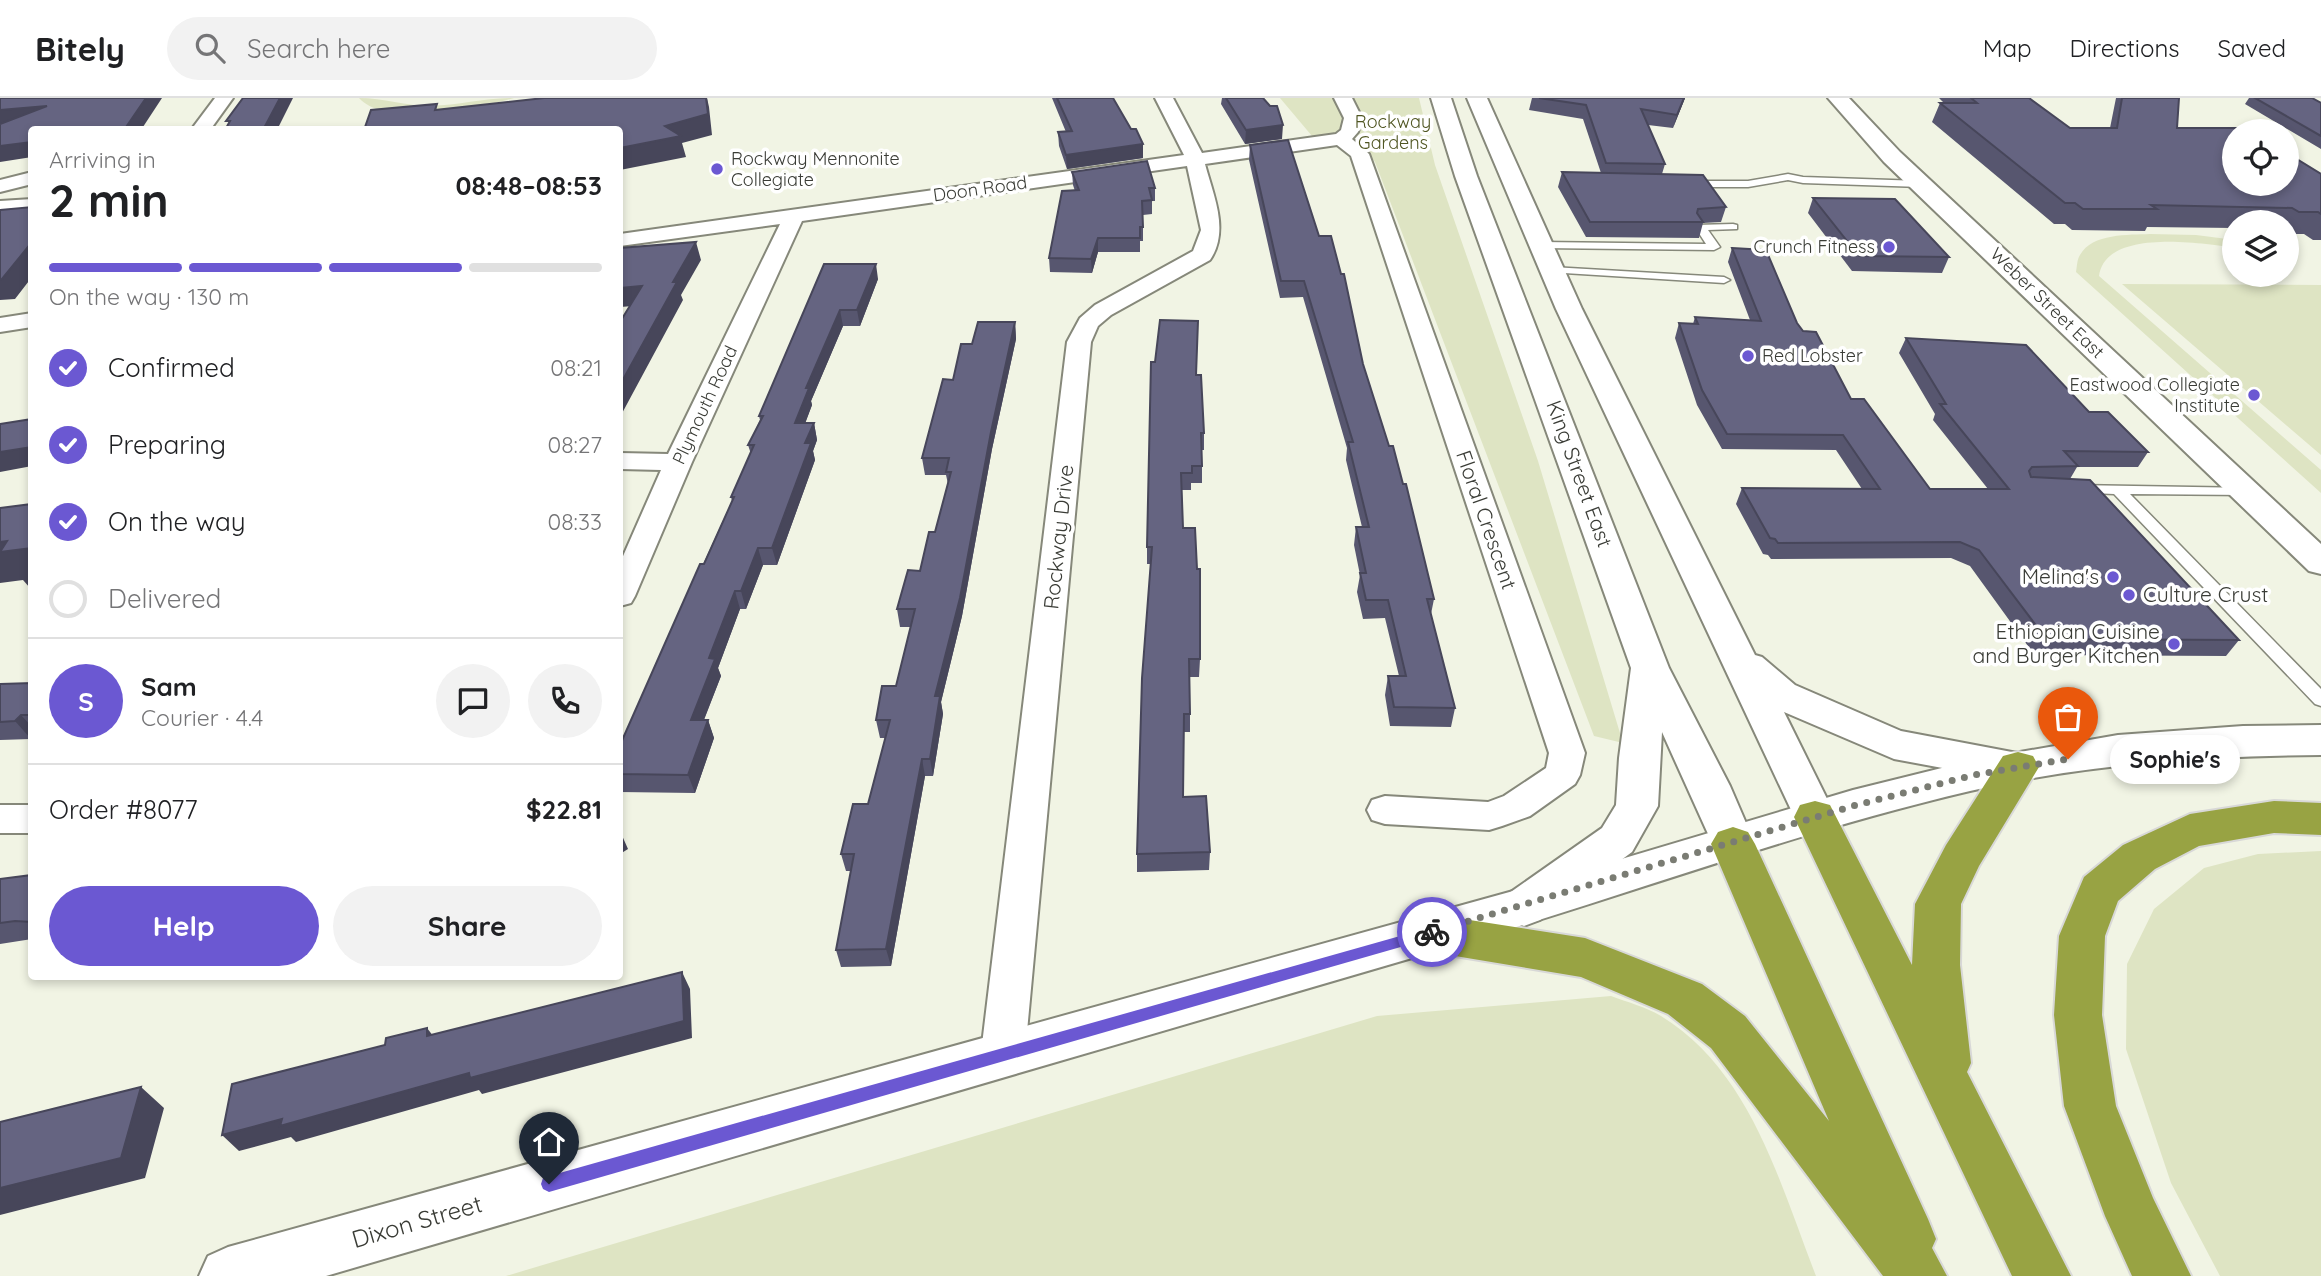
<!DOCTYPE html>
<html lang="en">
<head>
<meta charset="utf-8">
<style>
  :root { --surface:#fff; --page:#f2f2f2; --text:#202124; --muted:#757577; --line:#e0e0e0; --accent:#6b58d2 }
  body { margin:0; font-family:Quicksand,sans-serif; background:var(--page); color:var(--text); height:100vh; display:flex; flex-direction:column; font-size:26px; white-space:nowrap }
  * { box-sizing:border-box; margin:0 }
  p { font-size:23px; color:var(--muted) }
  .icon { flex:none; width:38px; height:38px; fill:none; stroke:currentColor; stroke-width:2; stroke-linecap:round; stroke-linejoin:round }
  .map { position:relative; flex:1; overflow:hidden }
  .details { position:absolute; left:28px; top:28px; width:595px; height:854px; display:flex; flex-direction:column; background:var(--surface); border-radius:7px; box-shadow:0 4px 10px #0003 }
  .details>* { flex:none }
  .tools { position:absolute; left:2222px; top:21px; display:grid; gap:14px }
  .tools a { display:grid; place-items:center; width:77px; height:77px; border-radius:50%; background:var(--surface); box-shadow:0 4px 10px #0003; font-size:35px }
  .pin { position:absolute; display:grid; place-items:center; width:60px; height:60px; color:#fff; margin:-72px -30px; border-radius:50% 50% 50% 0; rotate:-45deg; box-shadow:0 0 7px #0007 }
  .pin .icon { rotate:45deg }
  .courier { position:absolute; display:grid; place-items:center; width:70px; height:70px; margin:-35px; border:5px solid #6b58d2; border-radius:50%; background:#fff; color:#222; box-shadow:0 2px 9px #0007 }
  .bubble { position:absolute; height:49px; border-radius:24px; background:var(--surface); box-shadow:0 4px 10px #0003; font-size:23px; font-weight:700; line-height:49px; text-align:center }
  .headline em { font-style:normal; font-weight:700 }
  .headline div { display:flex; flex-direction:column-reverse }
  .headline { display:flex; align-items:center; justify-content:space-between; height:119px; padding:0 21px }
  h1 { font-size:46px; font-weight:700; line-height:52px }
  .bar { display:grid; grid-template-columns:repeat(4,1fr); gap:10px 7px; align-content:center; height:84px; padding:0 21px }
  .bar i { height:9px; border-radius:5px; background:var(--line) }
  .bar .on { background:var(--accent) }
  .bar p { grid-column:span 4 }
  .line { display:flex; align-items:center; gap:18px; padding:0 21px; border-top:2px solid var(--line) }
  .line div { flex:1 }
  .round { display:grid; place-items:center; flex:none; width:74px; height:74px; border-radius:37px; background:var(--page) }
  ol { padding:0 21px; list-style:none }
  li { display:flex; align-items:center; gap:21px; height:77px }
  li p { margin-inline-start:auto }
  li .icon { padding:7px; border-radius:50%; background:var(--accent); color:#fff; stroke-width:4 }
  li:last-child { color:var(--muted) }
  li i { width:38px; height:38px; border:4px solid var(--line); border-radius:50% }
  .primary-button { display:flex; gap:14px; margin-top:auto; padding:14px 21px }
  .primary-button a { flex:1; height:80px; border-radius:42px; background:var(--accent); color:#fff; font-size:28px; font-weight:700; line-height:80px; text-align:center }
  .primary-button a+a { background:var(--page); color:var(--text) }
  header { display:flex; align-items:center; gap:42px; box-sizing:border-box; height:98px; padding:0 35px; background:var(--surface); border-bottom:2px solid var(--line) }
  header strong { font-size:33px }
  nav { display:flex; gap:38px; margin-inline-start:auto; font-size:24px }
  .search { width:490px; height:63px; background:var(--page); display:flex; align-items:center; gap:18px; box-sizing:border-box; padding:0 24px; border-radius:38px; color:var(--muted); font-size:26px }
  .map>svg:first-child { display:block }
</style>
</head>
<body>
<header>
<strong>Bitely</strong>
<div class="search"><svg class="icon" aria-label="search" viewBox="0 0 24 24"><circle cx="10" cy="10" r="6"/><path d="M15 15l6 6"/></svg>Search here</div>
<nav><a>Map</a><a>Directions</a><a>Saved</a></nav>
</header>
<div class="map">
<svg width="2321" height="1178" viewBox="0 0 2321 1178">
  <rect width="100%" height="100%" fill="#f1f4e4"/>
  <!-- green -->
  <path fill="#dee4c3" d="M359,0C383,0 406,8 431,8C459,7 486,0 514,0C478,10 388,31 359,0Z
    M1280,0H1419L1435,67L1538,363L1623,645L1594,638L1375,64L1358,45L1357,34L1312,38Z
    M2150,136L2196,137L2235,142V150C2202,145 2105,130 2099,178L2321,372V395L2076,174C2077,169 2077,161 2080,157C2092,135 2129,137 2150,136Z
    M2122,186L2321,187V357Z
    M2321,753V1178H2220L2171,1085L2126,951L2127,866L2154,811L2204,770L2258,756Z
    M1611,898C1627,904 1646,909 1661,918C1751,973 1780,1086 1816,1178H506L1377,918Z"/>
  <g fill="none" stroke-linecap="round" stroke-linejoin="round">
    <defs>
      <path id="service" d="M1788,76L1803,79L1921,83L1926,86L1921,89L1803,85L1788,82L1748,89H1687L1682,86L1687,83H1748Z
        M1733,126L1737,127V131L1708,132L1720,149L1714,152L1541,150L1535,147L1541,144L1706,146L1695,129L1696,127Z
        M1552,169L1724,179L1730,182L1724,185L1548,174V170Z
        M2075,387L2252,390L2254,393L2247,397L2130,396L2321,591V608L2315,606L2114,396L2070,394L2068,391Z"/>
      <path id="minor" d="M215,0H233L210,32H191Z
        M1155,0H1173L1202,55L1336,36L1341,32L1344,20L1334,0H1352L1362,20L1358,34L1352,41L1369,56L1585,655L1580,677L1575,686L1530,718L1502,728L1489,732L1385,726L1372,722L1367,712L1372,702L1385,698L1488,704L1504,698L1546,670L1549,655L1351,58L1337,47L1205,66C1213,97 1230,132 1210,162L1111,217L1098,228L1091,244L1025,955L1018,969L1003,975L988,969L981,955L1067,244L1080,220L1095,207L1193,153L1201,132L1187,68L802,123L692,364L635,498L631,505L620,508V465L661,372L620,371V355L668,356L780,126L620,148V136L1184,57Z
        M32,74V86L0,94V82Z
        M32,101V113L0,115V103Z
        M32,215V229L0,234V220Z
        M0,707H32V735H0Z"/>
      <path id="tertiary" d="M2321,627V657C2203,658 2085,666 1970,693C1795,734 1625,798 1453,848C1077,958 701,1068 326,1178H199L208,1158L228,1149L1524,790L1853,692L1974,662L2118,637L2243,628Z"/>
      <path id="secondary" d="M1431,0H1451L1477,78L1669,570L1730,688L1755,746L1748,758L1733,763L1718,758L1662,634L1658,708L1632,754L1540,822L1524,828L1508,822L1501,809L1508,796L1602,730L1616,707L1619,660L1631,570L1455,78Z
        M1467,0H1487L1582,211L1755,557L1762,559L1795,587L1901,633L2033,658L2039,669L2033,680L2018,684L1894,661L1784,614L1836,719L1830,731L1815,735L1800,731L1556,211Z
        M1828,0H1849L1900,54L2321,446V476L2309,473L1884,64Z"/>
      <path id="motorway" d="M2018,654L2033,658L2039,669L1979,768L1961,806L1960,867L1971,965L1967,974L2071,1178H2012L1794,719L1800,707L1815,703L1830,707L1912,867L1915,806L1946,747L2003,658Z
        M2274,703L2321,705V737L2274,735L2199,748L2155,771L2118,803L2105,838L2102,917L2116,1008L2153,1100L2191,1178H2132L2105,1118L2064,1008L2054,917L2059,838L2084,779L2123,747L2190,716Z
        M1733,729L1748,734L1755,746L1928,1121L1936,1141L1932,1150L1947,1178H1883L1711,950L1668,916L1581,879L1431,854L1415,849L1408,835L1415,821L1431,816L1585,840L1702,886L1745,918L1829,1023L1711,746L1718,734Z"/>
    </defs>
    <!-- service casing -->
    <use href="#service" stroke="#86887a" stroke-width="3"/>
    <!-- minor casing -->
    <use href="#minor" stroke="#86887a" stroke-width="4"/>
    <!-- tertiary casing -->
    <use href="#tertiary" stroke="#86887a" stroke-width="4"/>
    <!-- secondary casing -->
    <use href="#secondary" stroke="#86887a" stroke-width="4"/>
    <!-- motorway casing -->
    <use href="#motorway" stroke="#d8d8d7" stroke-width="4"/>
    <!-- service -->
    <use href="#service" fill="#fff" fill-rule="evenodd"/>
    <!-- minor -->
    <use href="#minor" fill="#fff" fill-rule="evenodd"/>
    <!-- tertiary -->
    <use href="#tertiary" fill="#fff" fill-rule="evenodd"/>
    <!-- secondary -->
    <use href="#secondary" fill="#fff" fill-rule="evenodd"/>
    <!-- motorway -->
    <use href="#motorway" fill="#98a343" fill-rule="evenodd"/>
  </g>
  <!-- wall -->
  <path fill="#57566f" d="M1052,0H1113L1143,60L1067,71L1059,48L1058,34H1066Z
    M1222,0H1263L1282,41L1245,46L1221,6Z
    M1532,0H1685L1673,30L1648,27L1665,66L1662,76L1726,109L1721,124L1703,125L1699,140L1586,139L1558,89L1562,74L1601,75L1583,21L1529,12Z
    M1939,0H2029L2070,30H2110L2116,0H2179L2177,30L2321,76V142H2313L2304,136H2287V124H2235V130L2147,129L2145,133L2072,132L2065,126H2054L1932,24L1940,5H1944Z
    M2249,0H2312L2321,5V51L2245,6Z
    M1250,47L1319,138L1363,266L1434,501L1431,516L1455,610L1451,629L1390,628L1385,597L1388,578H1399L1385,520L1363,521L1357,494L1360,477L1354,447L1356,429H1362L1346,362L1347,350L1303,199L1280,200L1249,62Z
    M1072,74L1155,90V103H1152V116L1143,117V143H1140V154H1098L1092,175L1050,174L1049,160L1075,93L1073,87Z
    M1813,100L1949,159L1942,175L1852,173L1808,115Z
    M1732,150L1797,225L1851,301L1930,391H1988L1933,322L1935,316L1899,255L1906,240L2089,314L2148,354L2138,369H2077L2070,381L2239,542L2226,558L2040,557L2033,555L1970,468L1951,460L1771,461L1768,457L1763,456L1736,406L1742,390L1862,391L1836,352L1722,351L1697,307L1675,240L1679,225L1693,226L1695,219L1750,222L1728,164Z
    M824,166L878,181L860,228H843L811,303L812,307L805,325H814L817,342L813,353L815,362L777,467H763L746,511H740L718,570L721,578L704,622H708L714,640L695,695L620,694V647L732,403L731,399L751,356L748,347L760,322L759,318Z
    M1015,224L1016,241L992,351L962,518L941,604L943,616L933,678H925L891,868L841,869L836,852L851,773H846L841,756L868,706L886,640H880L876,622L896,588L911,529H900L897,511L920,473L935,434L948,386L946,377H925L922,360L953,282L972,246Z
    M1155,264L1196,277L1204,335V352H1202V385H1191V392H1182L1183,430L1200,561L1199,579H1190V634H1184L1183,699L1210,754L1209,772L1137,774V756L1151,466H1147V449Z
    M32,585L31,641L0,642V586Z
    M32,777V841L0,846V781Z"/>
  <!-- shaded-wall -->
  <path fill="#47465a" d="M146,0H162L141,32H124Z
    M280,0H293L277,32H263Z
    M706,0H707L709,9L712,37L682,45L686,59L620,72V50L665,28Z
    M1684,0H1685L1673,30L1677,17Z
    M47,8L0,26V12Z
    M1283,27L1282,41L1245,46L1246,32Z
    M32,44V59L0,64V48Z
    M1143,46V60L1067,71L1066,57Z
    M1098,140V154L1092,175L1091,161Z
    M32,144V179L15,201L0,202V182Z
    M696,144L701,162L681,197L683,202L620,319V287L673,184Z
    M876,166L878,181L860,228L857,212Z
    M642,188L647,207L620,209V190Z
    M840,212L843,228L811,303L812,307L799,342L795,325L806,290Z
    M1015,224L1016,241L992,351L962,518L941,604L943,616L933,678L930,661L935,598Z
    M814,325L817,342L813,353L815,362L777,467L772,450L805,345Z
    M32,349V368L0,374V354Z
    M7,443L32,450V490H30L23,482L0,485V444Z
    M758,450L763,467L746,511L741,493Z
    M735,493L740,511L718,570L721,578L697,639L691,622L709,560Z
    M21,617L32,629L31,641L15,623Z
    M708,622L714,640L695,695L688,677Z
    M922,661L925,678L891,868L886,851Z
    M620,733L628,751L620,756Z
    M682,874L690,891L692,940L482,996L479,992L296,1044L291,1039L239,1053L222,1037L282,1021Z
    M427,930L440,947L427,938Z
    M141,989L164,1010L145,1080L0,1117V1090Z"/>
  <!-- building -->
  <path fill="#656481" stroke="#47465a" stroke-width="2" d="M0,0H146L124,32H32V44L0,48V26L47,8L0,12Z
    M243,0H280L263,32H225L230,23H226Z
    M544,0H706L708,16L665,28L681,38L620,50V32H364L371,12L437,6L435,12Z
    M1057,0H1113L1131,31H1136L1143,46L1066,57L1058,34L1072,33Z
    M1226,0H1263L1270,8H1277L1283,27L1246,32Z
    M1539,0H1684L1677,17L1641,11L1665,66L1606,65L1586,7Z
    M1971,0H2029L2070,30H2117L2122,0H2179L2177,30H2246L2252,33H2235V86H2287V55L2321,76V116L2318,114H2299L2292,110L2151,107L2157,111H2083L2075,105H2065L1940,5H1977Z
    M2255,0H2312L2321,5V38Z
    M1288,42L1319,138H1331L1341,176H1344L1363,266L1389,348H1393L1403,386H1406L1434,501H1427L1455,610L1394,609L1388,578H1406L1388,502H1366L1360,475H1366L1356,429H1369L1348,344H1353L1304,183H1281L1250,47Z
    M1147,63L1155,90H1149L1152,102L1142,103L1143,129H1140V140H1098L1091,161L1049,160L1062,93L1079,92L1072,74Z
    M1562,74L1703,77L1726,109L1698,111L1697,115L1703,124H1590Z
    M1813,100L1895,101L1949,159L1859,158Z
    M32,109V144L2,181L0,182V112Z
    M696,144L673,184H677L620,287V224L642,188L620,190V150Z
    M1732,150L1766,152L1797,225L1803,233L1816,234L1851,301H1864L1930,391H2009L1940,306H1946L1906,240L2026,247L2089,314H2108L2148,354L2064,353L2078,368L2032,369L2029,373L2031,379L2090,382L2239,542L2051,541L2044,538L1979,452L1960,444L1778,445L1775,441L1770,440L1742,390L1880,391L1843,337L1727,336L1702,292L1679,225L1698,226L1695,219L1761,223Z
    M824,166H876L857,212H840L806,290H809L795,325H814L805,345H811L772,450H758L741,493H735L709,560L715,561L691,622H708L688,677L620,676V647L700,466H704L734,399H731L754,347H748L763,318H759Z
    M1160,222L1198,223L1196,277H1201L1204,335H1201L1202,368H1192V375H1181L1183,430H1195L1197,471H1200V561H1189L1190,616H1184L1183,699L1206,698L1210,754L1137,756L1142,580L1152,449H1147L1151,264H1155Z
    M978,224H1015L991,334L960,500L935,598H940L930,661H922L886,851L836,852L854,756H841L853,706H868L890,622H876L882,588H896L915,511H897L908,472L920,473L929,434H935L951,374H946L949,360H922L943,281L953,282L961,246H972Z
    M32,321V349L0,354V326Z
    M32,406V450L0,454L7,443L0,444V410Z
    M32,585V617H21L15,623L0,624V586Z
    M32,777V824L15,823L0,825V781Z
    M682,874L684,923L470,980L469,975L280,1028L282,1021L222,1037L232,986L385,947L386,940L427,930V938Z
    M141,989L121,1060L0,1090V1024Z"/>
  <!-- route -->
  <path fill="#6b58d2" d="M1432,829L1439,834L1432,840L549,1094L543,1091L541,1086L543,1080L549,1078Z"/>
  <g fill="none" stroke-linecap="round" stroke-linejoin="round">
    <!-- done -->
    <path stroke="#7a7c73" stroke-width="7" stroke-dasharray="0 12.6" d="M1432,834L1853,708L1974,677L2068,661"/>
  </g>
  <!-- markers -->
  <g fill="#6b58d2" stroke="#fff" stroke-width="2.5">
    <circle cx="717" cy="71" r="7"/>
    <circle cx="1889" cy="149" r="7"/>
    <circle cx="1748" cy="258" r="7"/>
    <circle cx="2254" cy="297" r="7"/>
    <circle cx="2113" cy="479" r="7"/>
    <circle cx="2129" cy="497" r="7"/>
    <circle cx="2174" cy="546" r="7"/>
  </g>
  <g text-anchor="middle" stroke-width="7" stroke-linejoin="round" paint-order="stroke">
    <!-- far-park labels -->
    <g font-size="18" fill="#505622" stroke="#fff">
      <text x="1393" y="30">Rockway<tspan x="1393" dy="21">Gardens</tspan></text>
    </g>
    <!-- far-poi labels -->
    <g font-size="18" fill="#3a3c36" stroke="#fff" text-anchor="start">
      <text x="731" y="67">Rockway Mennonite<tspan x="731" dy="21">Collegiate</tspan></text>
      <text x="1875" y="155" text-anchor="end">Crunch Fitness</text>
      <text x="1762" y="264">Red Lobster</text>
      <text x="2240" y="293" text-anchor="end">Eastwood Collegiate<tspan x="2240" dy="21">Institute</tspan></text>
    </g>
    <!-- far-street labels -->
    <g font-size="18" fill="#3a3c36" stroke="#fff">
      <text transform="translate(980 91) rotate(-8)" y="6">Doon Road</text>
      <text transform="translate(2047 205) rotate(44)" y="6">Weber Street East</text>
      <text transform="translate(705 307) rotate(-65)" y="6">Plymouth Road</text>
    </g>
    <!-- street labels -->
    <g font-size="21" fill="#3a3c36" stroke="#fff">
      <text transform="translate(1579 376) rotate(70)" y="7">King Street East</text>
      <text transform="translate(1486 422) rotate(71)" y="7">Floral Crescent</text>
      <text transform="translate(1059 439) rotate(-84)" y="7">Rockway Drive</text>
    </g>
    <!-- poi labels -->
    <g font-size="21" fill="#3a3c36" stroke="#fff" text-anchor="end">
      <text x="2099" y="486">Melina's</text>
      <text x="2143" y="504" text-anchor="start">Culture Crust</text>
      <text x="2160" y="541">Ethiopian Cuisine<tspan x="2160" dy="24">and Burger Kitchen</tspan></text>
    </g>
    <!-- near-street labels -->
    <g font-size="24" fill="#3a3c36" stroke="#fff">
      <text transform="translate(417 1124) rotate(-16)" y="8">Dixon Street</text>
    </g>
  </g>
</svg>
<div class="tools">
<a><svg class="icon" aria-label="locate" viewBox="0 0 24 24"><circle cx="12" cy="12" r="6"/><path d="M12 2v4M12 18v4M2 12h4M18 12h4"/></svg></a>
<a><svg class="icon" aria-label="layers" viewBox="0 0 24 24"><path d="M12 4l9 5-9 5-9-5zM3 14l9 5 9-5"/></svg></a>
</div>
<div class="pin" style="left:2068px;top:661px;background:#ea580c"><svg class="icon" aria-label="bag" viewBox="0 0 24 24"><path d="M5 8h14l-1 12H6zM9 8a3 3 0 0 1 6 0"/></svg></div>
<div class="pin" style="left:549px;top:1086px;background:#1f2937"><svg class="icon" aria-label="home" viewBox="0 0 24 24"><path d="M3 11l9-7 9 7M6 9v11h12V9"/></svg></div>
<div class="courier" style="left:1432px;top:834px"><svg class="icon" aria-label="bike" viewBox="0 0 24 24"><circle cx="6" cy="16" r="4"/><circle cx="18" cy="16" r="4"/><path d="M6 16l4-8h5l3 8M10 8l3 8H6M13 5h3"/></svg></div>
<div class="bubble" style="left:2110px;top:637px;width:130px">Sophie's</div>
<section class="details">
<div class="headline"><div><h1>2 min</h1><p>Arriving in</p></div><em>08:48–08:53</em></div>
<div class="bar"><i class="on"></i><i class="on"></i><i class="on"></i><i></i><p>On the way · 130 m</p></div>
<ol>
<li><svg class="icon" aria-label="check" viewBox="0 0 24 24"><path d="M5 12l5 5 9-10"/></svg>Confirmed<p>08:21</p></li>
<li><svg class="icon" aria-label="check" viewBox="0 0 24 24"><path d="M5 12l5 5 9-10"/></svg>Preparing<p>08:27</p></li>
<li><svg class="icon" aria-label="check" viewBox="0 0 24 24"><path d="M5 12l5 5 9-10"/></svg>On the way<p>08:33</p></li>
<li><i></i>Delivered</li>
</ol>
<div class="line" style="height:126px"><b class="round" style="background:var(--accent);color:#fff">S</b><div><b>Sam</b><p>Courier · 4.4</p></div><a class="round"><svg class="icon" aria-label="chat" viewBox="0 0 24 24"><path d="M4 5h16v11H9l-5 4z"/></svg></a><a class="round"><svg class="icon" aria-label="phone" viewBox="0 0 24 24"><path d="M5 4h4l2 5-3 2q2 4 5 5l2-3 5 2v4C11 20 4 13 5 4z"/></svg></a></div>
<div class="line" style="height:91px"><div>Order #8077</div><b>$22.81</b></div>
<div class="primary-button"><a>Help</a><a>Share</a></div>
</section>
</div>
</body>
</html>
